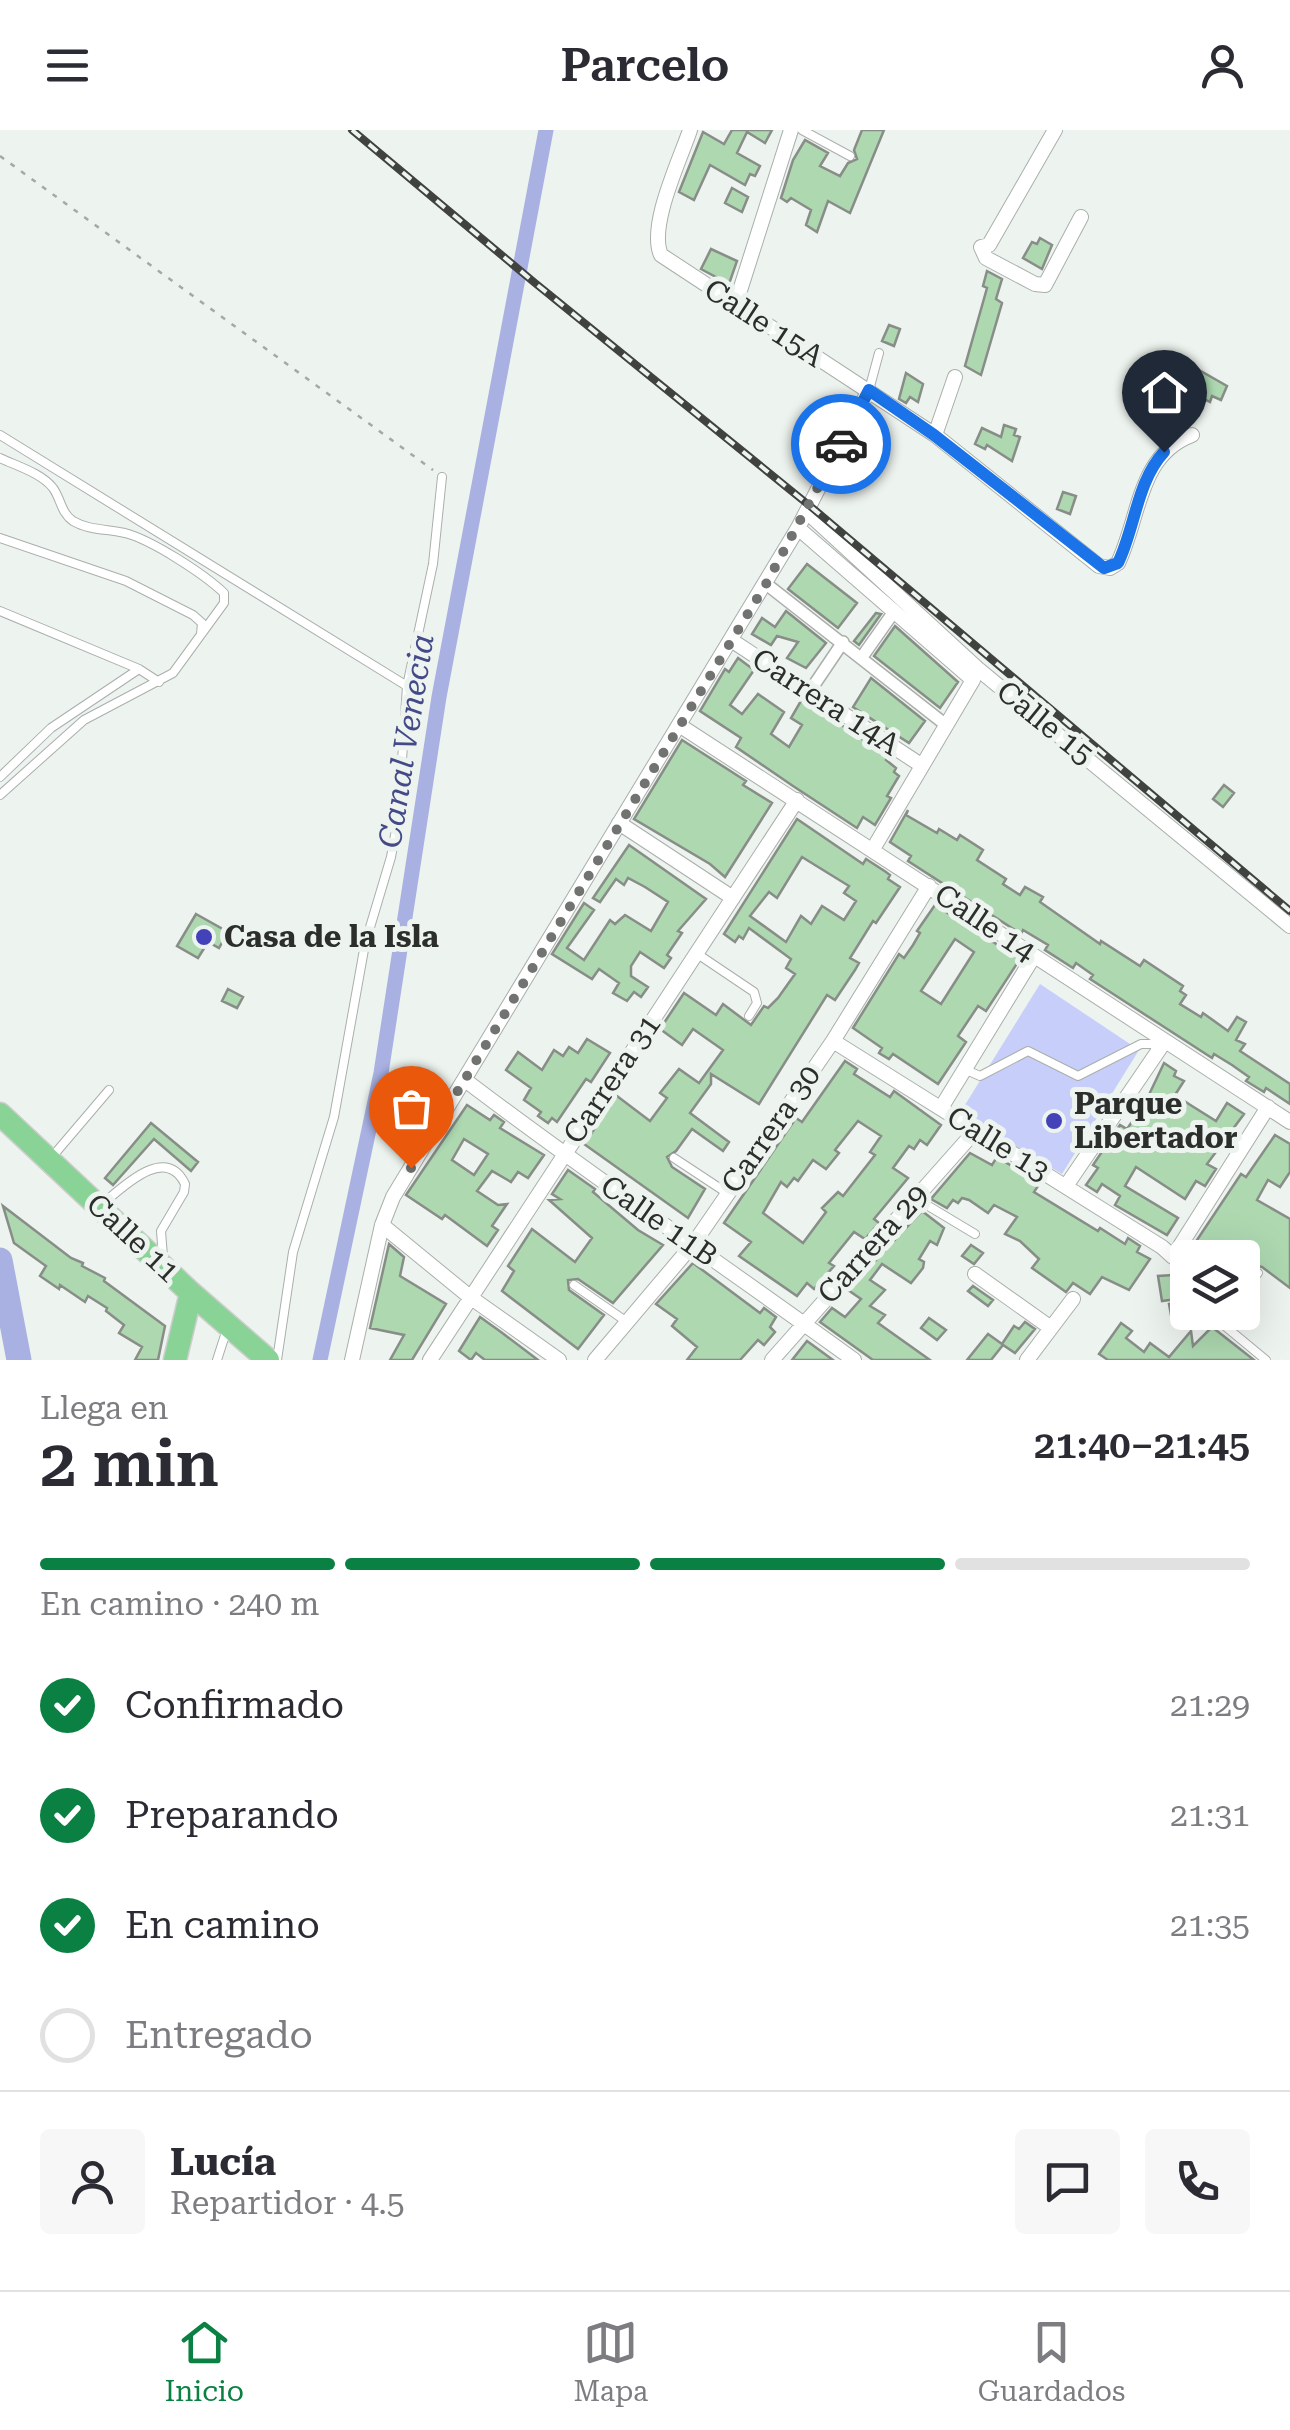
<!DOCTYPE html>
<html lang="es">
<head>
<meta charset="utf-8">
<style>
  :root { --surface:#fff; --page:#f7f7f7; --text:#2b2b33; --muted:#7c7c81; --line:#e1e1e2; --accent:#0b8043 }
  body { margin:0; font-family:"Roboto Serif",serif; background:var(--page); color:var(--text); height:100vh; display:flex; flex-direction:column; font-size:38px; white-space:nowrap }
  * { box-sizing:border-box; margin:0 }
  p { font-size:32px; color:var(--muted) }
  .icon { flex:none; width:55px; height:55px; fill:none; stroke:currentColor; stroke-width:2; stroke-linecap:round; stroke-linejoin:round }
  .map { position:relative; height:1230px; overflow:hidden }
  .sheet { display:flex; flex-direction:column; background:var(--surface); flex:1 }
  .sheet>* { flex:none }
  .controls { position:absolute; left:1170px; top:1110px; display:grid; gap:20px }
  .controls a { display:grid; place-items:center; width:90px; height:90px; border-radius:10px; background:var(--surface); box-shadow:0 10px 40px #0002; font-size:50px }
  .pin { position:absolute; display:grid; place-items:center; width:85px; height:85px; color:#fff; margin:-102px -42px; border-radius:50% 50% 50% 0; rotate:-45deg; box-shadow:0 0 10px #0007 }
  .pin .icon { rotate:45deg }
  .courier { position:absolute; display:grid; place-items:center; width:100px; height:100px; margin:-50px; border:8px solid #1a73e8; border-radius:50%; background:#fff; color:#222; box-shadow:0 2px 12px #0007 }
  .overview em { font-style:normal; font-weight:600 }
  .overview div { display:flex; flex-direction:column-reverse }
  .overview { display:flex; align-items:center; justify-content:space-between; height:170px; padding:0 40px }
  h1 { font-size:65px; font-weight:600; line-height:75px }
  .bar { display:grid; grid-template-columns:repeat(4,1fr); gap:15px 10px; align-content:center; height:120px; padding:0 40px }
  .bar i { height:12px; border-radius:8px; background:var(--line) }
  .bar .active { background:var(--accent) }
  .bar p { grid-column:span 4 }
  .line { display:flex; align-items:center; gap:25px; padding:0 40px; border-top:2px solid var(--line) }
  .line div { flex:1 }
  .round { display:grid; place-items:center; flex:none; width:105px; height:105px; border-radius:10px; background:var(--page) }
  ol { padding:0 40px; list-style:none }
  li { display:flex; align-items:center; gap:30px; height:110px }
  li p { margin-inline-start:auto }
  li .icon { padding:10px; border-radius:50%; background:var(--accent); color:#fff; stroke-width:4 }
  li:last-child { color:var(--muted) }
  li i { width:55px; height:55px; border:5px solid var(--line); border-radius:50% }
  header { display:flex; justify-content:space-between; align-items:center; height:130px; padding:0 40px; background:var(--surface); font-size:45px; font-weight:600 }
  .tabs { display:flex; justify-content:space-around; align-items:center; height:140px; border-top:2px solid var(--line); background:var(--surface); font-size:28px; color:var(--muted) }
  .tabs a { display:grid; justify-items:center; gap:5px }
  .tabs .active { color:var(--accent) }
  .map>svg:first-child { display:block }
</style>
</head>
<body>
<header><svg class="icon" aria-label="menu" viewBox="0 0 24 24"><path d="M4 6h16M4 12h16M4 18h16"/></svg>Parcelo<svg class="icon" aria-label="person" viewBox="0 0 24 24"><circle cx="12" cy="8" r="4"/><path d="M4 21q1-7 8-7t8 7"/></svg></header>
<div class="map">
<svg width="1290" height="1230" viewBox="0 0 1290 1230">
  <rect width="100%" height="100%" fill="#edf3ee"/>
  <!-- green -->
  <path fill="#c6cef9" d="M1040,854L1139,920L1062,1044L960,983Z"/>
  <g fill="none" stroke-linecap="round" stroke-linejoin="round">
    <!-- canal -->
    <path stroke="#a9b1e3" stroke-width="15" d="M320,1230L381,943L439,567L546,0"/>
    <!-- river -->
    <path stroke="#a9b1e3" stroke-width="25" d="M0,1130L19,1230"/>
  </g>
  <!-- building -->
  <path fill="#add8b0" stroke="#888d88" stroke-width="2.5" fill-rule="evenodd" d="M732,0H772L765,13L747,2L737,23L760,36L755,46L750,44L745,55L710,35L694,70L679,62L703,2L724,14Z
    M862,0H884L850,83L828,71L817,102L806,95L811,80L791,68L787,72L781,68L793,30L805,10L828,23L820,36L840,46L848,33L857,29L854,20Z
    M732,58L748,67L742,82L725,73Z
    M1040,108L1052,115L1042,139L1023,128L1032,112L1037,114Z
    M711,119L737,131L729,154L701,139Z
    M987,141L1002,149L996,169L1002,173L981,245L965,236L987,158L983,156Z
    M889,195L900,199L894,216L882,211Z
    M1192,236L1227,256L1221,270L1212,266L1210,272L1204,269L1201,275L1191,270L1194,261L1184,256Z
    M906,243L923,254L918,272L910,267L906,273L899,269Z
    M1004,295L1016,299L1014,305L1020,307L1012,331L987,315L985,319L975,314L982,298L1001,307Z
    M1063,362L1076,366L1070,384L1057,379Z
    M807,434L857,473L838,498L788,459Z
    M786,481L826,513L806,538L787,528L798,512L777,506L771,515L752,504L762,488L775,497Z
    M876,483L881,484L859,515L854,511Z
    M895,496L958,552L940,578L874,526Z
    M738,528L754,540L730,575L742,584L758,564L784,582L771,604L789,617L802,595L791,588L802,569L888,626L886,630L896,638L894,642L899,646L887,666L891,668L875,695L863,687L857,698L793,656L736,617L741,608L700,581L725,539L729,542Z
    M871,548L925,591L909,613L853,577Z
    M682,610L746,651L743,655L772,673L725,747L710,734L634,689Z
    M1224,655L1234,663L1223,677L1213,669Z
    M908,680L906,685L937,703L939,699L957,710L960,705L983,720L977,730L1006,749L1003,754L1020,765L1025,757L1043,767L1040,772L1100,814L1101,811L1140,836L1144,830L1183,856L1180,861L1186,865L1180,874L1201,887L1203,883L1228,901L1237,887L1246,892L1236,910L1245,914L1240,921L1290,954V974L1266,958L1264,962L1246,951L1249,947L1232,935L1214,924L1212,928L1090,849L1093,845L1076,833L1073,838L1045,820L1048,815L1023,800L1021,804L908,731L911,726L890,712Z
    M797,689L863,734L866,729L886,742L890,745L888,749L900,757L876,793L873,791L850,828L859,833L855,840L835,870L827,865L759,974L711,944V954L690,983L729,1012L723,1021L692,999L676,1021L667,1027L672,1037L705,1059L688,1088L584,1014L617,966L650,991L667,968L660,963L679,939L699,953L723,920L693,899L682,915L660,899L684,863L716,885L723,874L751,895L764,876L768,878L778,868L795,844L786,838L791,829L749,798L743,809L739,806L735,812L724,804ZM802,727L849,756L844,763L856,771L844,790L822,776L811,794L801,786L786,812L750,786L769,762L777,768Z
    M629,715L706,769L678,801L682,803L667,825L671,828L664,838L640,822L631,836V846L648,857L641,867L634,862L627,871L613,863L619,853L599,839L592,849L552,824L584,773L594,780L567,818L584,830L610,790L615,794L625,785L651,801L668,772L645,757L628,748L624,755L616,749L600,772L593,768Z
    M935,775L1020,829L986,881L978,876L958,906L966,912L938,954L893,924L889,929L879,923L882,918L853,898L899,824L904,828L913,815L920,803L917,801ZM955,809L974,822L941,874L921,861Z
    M196,784L228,802L219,818L208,812L198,828L177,816Z
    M228,859L243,867L237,878L222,871Z
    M587,909L610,923L591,952L586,949L557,992L552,988L548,993L538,986L541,982L524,970L531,958L506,940L518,922L542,940L554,920L563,926L569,917L578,923Z
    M845,931L857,939L854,944L890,967L894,961L941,995L927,1015L920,1010L914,1019L909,1016L893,1038L908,1048L874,1089L879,1093L865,1109L854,1102L829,1133L834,1136L827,1144L814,1159L807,1153L797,1166L739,1126L751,1112L724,1093L796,988L802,992ZM858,991L881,1006L870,1022L875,1025L843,1066L838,1062L822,1078L826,1082L803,1113L763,1083L781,1052L787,1057L794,1048L798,1051L813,1030L826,1039L839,1023L835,1020Z
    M1164,933L1176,941L1174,946L1184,951L1175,965L1192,976L1216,991L1227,973L1244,984L1207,1034L1216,1039L1205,1056L1196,1051L1185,1069L1136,1037L1125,1056L1178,1088L1167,1105L1115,1075L1120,1066L1102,1054L1097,1062L1086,1055L1098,1038L1093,1035L1120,995L1127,999L1146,971Z
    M467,975L490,990L494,985L504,992L500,998L544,1025L528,1048L518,1042L511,1052L492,1041L477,1061L498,1075L507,1074L492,1096L498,1100L487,1116L445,1085L442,1089L406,1065ZM464,1009L488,1024L474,1045L452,1030Z
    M151,993L198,1032L191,1041L154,1009L113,1055L105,1048Z
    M1275,1005L1290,1014V1042L1280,1057L1268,1050L1257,1070L1290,1089V1158L1262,1137L1254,1135L1242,1149V1128H1185L1241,1044L1246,1047Z
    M970,1023L992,1035L997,1027L1040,1053L1034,1062L1098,1101L1100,1098L1125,1114L1128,1108L1140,1116L1137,1122L1150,1129L1129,1160L1102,1147L1090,1164L1073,1153L1066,1162L1032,1138L1039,1129L1020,1111L1005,1104L1017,1087L994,1075L988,1083L969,1070L962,1068L958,1073L953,1070L947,1078L931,1069Z
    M568,1040L595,1059L593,1062L638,1100L663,1115L613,1173L578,1149L568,1150L569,1160L604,1185L578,1219L502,1161L514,1141L508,1136L532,1099L575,1132L592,1108L549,1070L560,1069L552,1064Z
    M3,1076L71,1128L83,1133L82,1136L105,1148L104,1151L165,1196L158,1230H135L142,1217L119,1203L124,1195L106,1181L107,1178L88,1166L85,1172L60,1155L59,1159L40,1146L46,1136L14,1113Z
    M922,1081L944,1098L937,1115L930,1111L919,1129L924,1132L923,1138L911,1153L882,1134L870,1150L885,1160L870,1176L885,1185L878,1193L930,1230H873L820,1192L832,1178L845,1187L861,1169L848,1160Z
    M389,1114L404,1127L400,1146L446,1174L412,1230H390L404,1205L370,1198Z
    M971,1115L983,1123L974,1134L962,1126Z
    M693,1133L760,1183L764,1178L776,1187L770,1197L775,1202L764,1215L758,1210L740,1230H687L697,1217L672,1196L677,1189L656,1174Z
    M1173,1145L1177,1169L1162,1171L1158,1146Z
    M973,1156L993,1170L988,1176L968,1161Z
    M1187,1169V1182L1171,1185L1169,1174Z
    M480,1187L501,1202L538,1230H485L476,1223L471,1230L459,1221Z
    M929,1188L946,1200L937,1210L921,1198Z
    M1025,1192L1035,1199L1015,1223L1003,1215L991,1230H967L988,1204L1002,1214L1014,1196L1019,1199Z
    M1121,1193L1132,1201L1126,1208L1144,1222L1150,1213L1169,1227L1191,1201L1193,1216L1212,1197L1254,1230H1108L1099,1224Z
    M807,1211L833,1230H792Z"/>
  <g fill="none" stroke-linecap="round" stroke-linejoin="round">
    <defs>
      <path id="service" d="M802,0L850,26
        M869,260L879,223
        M0,305L407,556
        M0,328C17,336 41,343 53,358C61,369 61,383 73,391C88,400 107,399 125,403C152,410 204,444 224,463V473L173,543L84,590L0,665
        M0,408L126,451L193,485L202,493L201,504
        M0,481L139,539L159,552
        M0,647L51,598L139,539
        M696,823L754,862L757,873L749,886
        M964,939L980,946L1028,921L1078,946L1141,914H1152L1159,920
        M52,1027L109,960
        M674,1028L727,1063
        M915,1068L975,1104
        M100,1076C121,1059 165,1013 185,1054L184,1062L161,1101L163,1127
        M1173,1127L1188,1146
        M574,1155L627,1192
        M1242,1163L1258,1143
        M1198,1182L1202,1195L1211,1188L1220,1192L1266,1230
        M217,1230L227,1199
        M277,1230L293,1122L334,987L365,814L391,727L398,689L407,556L433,434L442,347"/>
      <path id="pedestrian" d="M765,453L946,595
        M862,527L893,483
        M810,561L843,512"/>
      <path id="minor" d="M690,0C680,30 648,96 661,125L935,305L1099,436L1110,438L1118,433C1140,387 1138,325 1192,305
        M1055,0L989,115L981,117L986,128L1035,154L1045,155L1081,87
        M736,173L791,0
        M935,305L955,247
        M807,382L978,539L1290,796
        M798,398L973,550L873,719
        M731,510L921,635
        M679,595L1290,992
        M619,693L733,768
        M833,911L1162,1117L1173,1127L1268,977
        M465,950C592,1047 725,1136 854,1230
        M941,978L1034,826
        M1066,1056L1165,911
        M382,1095L470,1167L559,1230
        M975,1144L1051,1198
        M352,1230L382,1095L393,1067L798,398L869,260
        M430,1230L797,670
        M595,1230L694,1113L833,911L929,756
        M772,1230L976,1000
        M1027,1230L1073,1169"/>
      <path id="primary" d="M0,984L191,1163L268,1230
        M175,1230L191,1163"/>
    </defs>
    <!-- service casing -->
    <use href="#service" stroke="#aaafaa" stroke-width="10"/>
    <!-- pedestrian casing -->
    <use href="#pedestrian" stroke="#aaafaa" stroke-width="14"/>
    <!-- minor casing -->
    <use href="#minor" stroke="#aaafaa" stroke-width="16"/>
    <!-- primary casing -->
    <use href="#primary" stroke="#cccdcc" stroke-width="25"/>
    <!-- path -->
    <path stroke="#a5a9a5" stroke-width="2.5" stroke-dasharray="5 8" stroke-linecap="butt" d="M0,26L433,340"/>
    <!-- service -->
    <use href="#service" stroke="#fff" stroke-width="8"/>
    <!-- pedestrian -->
    <use href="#pedestrian" stroke="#fff" stroke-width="11"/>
    <!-- minor -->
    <use href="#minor" stroke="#fff" stroke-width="14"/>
    <!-- primary -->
    <use href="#primary" stroke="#89d397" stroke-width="22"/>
    <defs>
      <path id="rail" d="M352,0L535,153L810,376L1290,781"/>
    </defs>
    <!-- rail casing -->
    <use href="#rail" stroke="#404240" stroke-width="8"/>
    <!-- rail -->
    <use href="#rail" stroke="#edf3ee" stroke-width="4" stroke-dasharray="11" stroke-linecap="butt"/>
  </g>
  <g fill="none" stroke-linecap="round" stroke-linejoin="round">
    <!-- done -->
    <path stroke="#707370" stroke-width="10" stroke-dasharray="0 18" d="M411,1038L766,454L841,314"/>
    <!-- route -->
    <path stroke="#1a73e8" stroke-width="12" d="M841,314L869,260L934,305L1104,438L1118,433C1135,398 1137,351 1164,322"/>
  </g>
  <!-- markers -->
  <g fill="#4442b8" stroke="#edf3ee" stroke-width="4">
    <circle cx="204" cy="807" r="10"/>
    <circle cx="1054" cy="991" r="10"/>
  </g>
  <g text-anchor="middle" stroke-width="10" stroke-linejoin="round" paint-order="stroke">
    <!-- street labels -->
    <g font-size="30" fill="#2c2e2c" stroke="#edf3ee">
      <text transform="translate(764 193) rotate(33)" y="10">Calle 15A</text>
      <text transform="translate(826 572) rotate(33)" y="10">Carrera 14A</text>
      <text transform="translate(1045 593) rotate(39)" y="10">Calle 15</text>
      <text transform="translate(985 793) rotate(34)" y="10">Calle 14</text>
      <text transform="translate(612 949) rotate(-56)" y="10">Carrera 31</text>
      <text transform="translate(771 999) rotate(-55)" y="10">Carrera 30</text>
      <text transform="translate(998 1014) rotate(32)" y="10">Calle 13</text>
      <text transform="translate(659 1091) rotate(35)" y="10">Calle 11B</text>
      <text transform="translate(133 1108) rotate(43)" y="10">Calle 11</text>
      <text transform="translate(873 1114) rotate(-48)" y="10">Carrera 29</text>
    </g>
    <!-- poi labels -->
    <g font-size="30" font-weight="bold" fill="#2c2e2c" stroke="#edf3ee" text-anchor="start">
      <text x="224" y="817">Casa de la Isla</text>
      <text x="1074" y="984">Parque<tspan x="1074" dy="34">Libertador</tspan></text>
    </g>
    <!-- water labels -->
    <g font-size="32" font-style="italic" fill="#444a88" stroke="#edf3ee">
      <text transform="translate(406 611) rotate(-81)" y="11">Canal Venecia</text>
    </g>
  </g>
</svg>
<div class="controls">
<a><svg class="icon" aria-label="layers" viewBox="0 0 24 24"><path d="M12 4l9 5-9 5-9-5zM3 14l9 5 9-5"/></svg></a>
</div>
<div class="pin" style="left:411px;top:1038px;background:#ea580c"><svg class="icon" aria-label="bag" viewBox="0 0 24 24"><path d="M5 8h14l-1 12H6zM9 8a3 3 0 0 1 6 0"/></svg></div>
<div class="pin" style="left:1164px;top:322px;background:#1f2937"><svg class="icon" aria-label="home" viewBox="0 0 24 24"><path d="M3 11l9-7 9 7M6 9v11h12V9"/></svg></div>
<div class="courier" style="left:841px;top:314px"><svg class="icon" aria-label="car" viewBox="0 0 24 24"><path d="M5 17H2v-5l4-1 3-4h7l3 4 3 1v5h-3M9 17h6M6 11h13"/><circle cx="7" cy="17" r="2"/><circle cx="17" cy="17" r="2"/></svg></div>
</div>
<section class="sheet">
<div class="overview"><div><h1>2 min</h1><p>Llega en</p></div><em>21:40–21:45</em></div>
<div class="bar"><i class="active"></i><i class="active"></i><i class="active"></i><i></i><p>En camino · 240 m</p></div>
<ol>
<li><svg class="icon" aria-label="check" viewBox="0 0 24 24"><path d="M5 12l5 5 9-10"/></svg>Confirmado<p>21:29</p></li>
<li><svg class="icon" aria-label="check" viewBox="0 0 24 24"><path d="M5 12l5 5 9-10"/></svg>Preparando<p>21:31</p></li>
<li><svg class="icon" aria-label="check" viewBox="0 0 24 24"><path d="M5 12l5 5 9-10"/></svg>En camino<p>21:35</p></li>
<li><i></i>Entregado</li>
</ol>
<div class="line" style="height:180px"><a class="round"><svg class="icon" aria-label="person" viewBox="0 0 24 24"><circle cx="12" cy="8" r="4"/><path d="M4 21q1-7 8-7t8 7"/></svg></a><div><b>Lucía</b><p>Repartidor · 4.5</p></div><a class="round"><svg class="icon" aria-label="chat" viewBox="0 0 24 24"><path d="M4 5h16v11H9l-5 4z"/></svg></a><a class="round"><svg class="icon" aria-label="phone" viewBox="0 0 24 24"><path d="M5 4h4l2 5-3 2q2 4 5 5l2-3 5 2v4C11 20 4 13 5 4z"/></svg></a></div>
</section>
<nav class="tabs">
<a class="active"><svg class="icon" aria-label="home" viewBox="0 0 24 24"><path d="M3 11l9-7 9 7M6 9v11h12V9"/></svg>Inicio</a>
<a><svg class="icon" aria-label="map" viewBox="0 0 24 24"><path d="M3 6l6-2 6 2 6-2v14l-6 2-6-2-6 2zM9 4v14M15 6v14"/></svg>Mapa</a>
<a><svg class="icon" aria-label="saved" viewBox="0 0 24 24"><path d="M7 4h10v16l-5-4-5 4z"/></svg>Guardados</a>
</nav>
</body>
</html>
